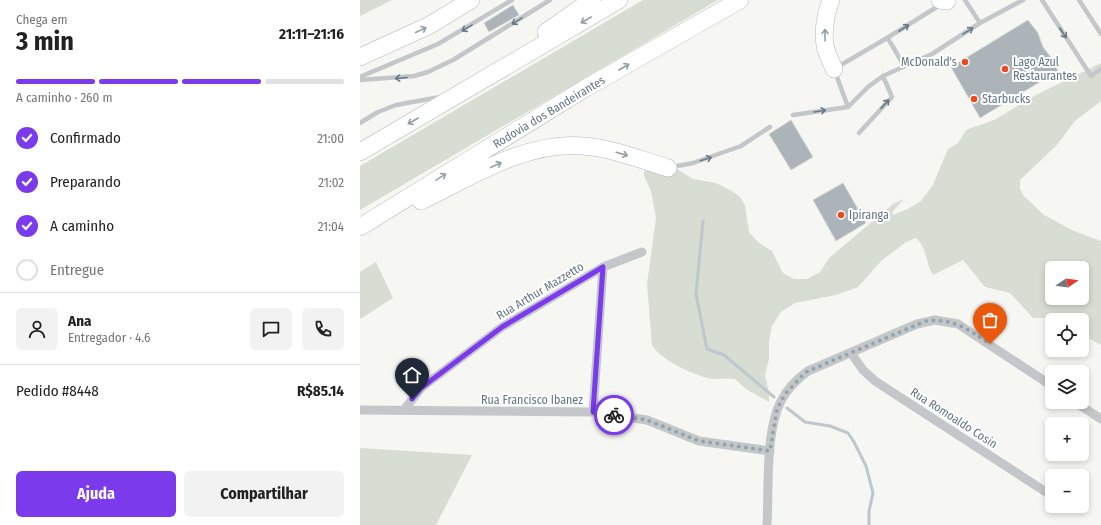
<!DOCTYPE html>
<html lang="pt">
<head>
<meta charset="utf-8">
<style>
  :root { --surface:#fff; --page:#f2f2f2; --text:#222; --muted:#767676; --line:#e0e0e0; --accent:#7c3aed }
  body { margin:0; font-family:"Fira Sans Condensed",sans-serif; background:var(--page); color:var(--text); height:100vh; display:flex; flex-direction:column; font-size:15px; white-space:nowrap }
  * { box-sizing:border-box; margin:0 }
  p { font-size:13px; color:var(--muted) }
  .icon { flex:none; width:22px; height:22px; fill:none; stroke:currentColor; stroke-width:2; stroke-linecap:round; stroke-linejoin:round }
  .map { position:relative; flex:1; overflow:hidden }
  .panel { display:flex; flex-direction:column; background:var(--surface); width:360px }
  .panel>* { flex:none }
  .needle { width:26px; rotate:77deg }
  .fabs { position:absolute; left:685px; top:261px; display:grid; gap:8px }
  .fabs a { display:grid; place-items:center; width:44px; height:44px; border-radius:6px; background:var(--surface); box-shadow:0 2px 6px #0003; font-size:20px }
  .pin { position:absolute; display:grid; place-items:center; width:34px; height:34px; color:#fff; margin:-41px -17px; border-radius:50% 50% 50% 0; rotate:-45deg; box-shadow:0 0 4px #0007 }
  .pin .icon { rotate:45deg }
  .courier { position:absolute; display:grid; place-items:center; width:40px; height:40px; margin:-20px; border:3px solid #7c3aed; border-radius:50%; background:#fff; color:#222; box-shadow:0 1px 5px #0007 }
  .headline em { font-style:normal; font-weight:700 }
  .headline div { display:flex; flex-direction:column-reverse }
  .headline { display:flex; align-items:center; justify-content:space-between; height:68px; padding:0 16px }
  h1 { font-size:26px; font-weight:700; line-height:30px }
  .bar { display:grid; grid-template-columns:repeat(4,1fr); gap:6px 4px; align-content:center; height:48px; padding:0 16px }
  .bar i { height:5px; border-radius:3px; background:var(--line) }
  .bar .active { background:var(--accent) }
  .bar p { grid-column:span 4 }
  .line { display:flex; align-items:center; gap:10px; padding:0 16px; border-top:1px solid var(--line) }
  .line div { flex:1 }
  .round { display:grid; place-items:center; flex:none; width:42px; height:42px; border-radius:6px; background:var(--page) }
  ol { padding:0 16px; list-style:none }
  li { display:flex; align-items:center; gap:12px; height:44px }
  li p { margin-inline-start:auto }
  li .icon { padding:4px; border-radius:50%; background:var(--accent); color:#fff; stroke-width:4 }
  li:last-child { color:var(--muted) }
  li i { width:22px; height:22px; border:2px solid var(--line); border-radius:50% }
  .action { display:flex; gap:8px; margin-top:auto; padding:8px 16px }
  .action a { flex:1; height:46px; border-radius:6px; background:var(--accent); color:#fff; font-size:16px; font-weight:700; line-height:46px; text-align:center }
  .action a+a { background:var(--page); color:var(--text) }
  main { display:flex; flex:1; min-height:0 }
  .map>svg:first-child { display:block }
</style>
</head>
<body>
<main>
<section class="panel">
<div class="headline"><div><h1>3 min</h1><p>Chega em</p></div><em>21:11–21:16</em></div>
<div class="bar"><i class="active"></i><i class="active"></i><i class="active"></i><i></i><p>A caminho · 260 m</p></div>
<ol>
<li><svg class="icon" aria-label="check" viewBox="0 0 24 24"><path d="M5 12l5 5 9-10"/></svg>Confirmado<p>21:00</p></li>
<li><svg class="icon" aria-label="check" viewBox="0 0 24 24"><path d="M5 12l5 5 9-10"/></svg>Preparando<p>21:02</p></li>
<li><svg class="icon" aria-label="check" viewBox="0 0 24 24"><path d="M5 12l5 5 9-10"/></svg>A caminho<p>21:04</p></li>
<li><i></i>Entregue</li>
</ol>
<div class="line" style="height:72px"><a class="round"><svg class="icon" aria-label="person" viewBox="0 0 24 24"><circle cx="12" cy="8" r="4"/><path d="M4 21q1-7 8-7t8 7"/></svg></a><div><b>Ana</b><p>Entregador · 4.6</p></div><a class="round"><svg class="icon" aria-label="chat" viewBox="0 0 24 24"><path d="M4 5h16v11H9l-5 4z"/></svg></a><a class="round"><svg class="icon" aria-label="phone" viewBox="0 0 24 24"><path d="M5 4h4l2 5-3 2q2 4 5 5l2-3 5 2v4C11 20 4 13 5 4z"/></svg></a></div>
<div class="line" style="height:52px"><div>Pedido #8448</div><b>R$85.14</b></div>
<div class="action"><a>Ajuda</a><a>Compartilhar</a></div>
</section>
<div class="map">
<svg width="741" height="525" viewBox="0 0 741 525">
  <rect width="100%" height="100%" fill="#f6f6f2"/>
  <!-- green -->
  <path fill="#d7ddd3" fill-rule="evenodd" d="M0,0H32L0,16Z
    M283,0H358L0,210V166Z
    M741,63V101L715,121L697,145L660,180V189L664,196L684,215L714,231L741,241V345L722,335V320L692,321L687,318H673L650,293L625,287L603,260L573,275C565,262 568,249 556,238L546,242L521,261L498,287L476,295L435,303L421,312L412,326L409,341V359L405,375L409,393V402L386,389L375,379C366,378 355,380 347,378C330,373 301,360 292,345L287,284L296,218L291,191L284,176V171L290,169H317L333,179L356,183L372,191L381,198L385,206L389,232L399,243L412,251L423,273L434,279H447L460,272L469,258L533,204L544,199L532,212L533,215L548,209L561,201L573,185L588,149L598,143L606,130L634,120L676,95ZM692,268H722V298H692Z
    M16,262L33,298L0,319V272Z
    M0,448L112,455L76,525H0Z"/>
  <g fill="none" stroke-linecap="round" stroke-linejoin="round">
    <!-- stream -->
    <path stroke="#bcc8cd" stroke-width="3" d="M343,221L336,294L347,349L364,355L414,397
      M427,408L445,422L470,426L488,433L494,442L506,466L513,493L509,511V525"/>
  </g>
  <!-- building -->
  <path fill="#acb4b9" stroke="#d7d7d5" d="M153,5L159,15L129,32L124,23Z
    M668,20L678,33L683,47L693,60L698,71L620,118L591,67Z
    M431,120L453,157L431,170L409,134Z
    M483,183L506,223L476,241L453,200Z"/>
  <g fill="none" stroke-linecap="round" stroke-linejoin="round">
    <defs>
      <path id="motorway" d="M471,0C466,13 463,30 465,45C466,53 471,61 474,69
        M580,0L587,1
        M186,32L232,0
        M0,57L70,25L111,0
        M0,152L259,0
        M61,201C111,177 166,141 223,146C252,148 281,160 308,168
        M0,227L224,89L380,0"/>
    </defs>
    <!-- motorway casing -->
    <use href="#motorway" stroke="#b5b9bc" stroke-width="18"/>
    <!-- service -->
    <path stroke="#c3c7ca" stroke-width="4.5" d="M605,0L620,23
      M682,0L731,76L741,69
      M719,0L741,34
      M544,66C538,57 534,46 527,38L580,5
      M0,77L78,44L152,0
      M0,80L54,76L68,72L93,60L190,0
      M488,107L474,69L527,38
      M433,115L488,107L508,87L523,76
      M0,123L18,112L36,105L80,97
      M499,133L532,97L523,76L572,54L620,23L663,0
      M312,167L333,163L381,146L410,127"/>
    <!-- minor -->
    <path stroke="#c3c7ca" stroke-width="9" d="M491,353L503,370L515,381L692,496
      M715,402L741,419
      M0,410L233,412L287,420L339,441L410,451
      M44,410L61,388L142,327L243,267L282,252
      M233,412L243,267
      M407,525C409,490 405,432 421,401C427,389 437,379 448,371L557,324L575,320L598,324L692,386"/>
    <!-- motorway -->
    <use href="#motorway" stroke="#fff" stroke-width="17"/>
  </g>
  <!-- one-way arrows -->
  <defs><path id="oneway-shaft" d="M-6 0H5M1.5-3L5.5 0L1.5 3" fill="none" stroke-width="1.6" stroke-linecap="round" stroke-linejoin="round"/></defs>
  <g stroke="#929fa9">
    <use href="#oneway-shaft" transform="translate(226 20) rotate(150)"/>
    <use href="#oneway-shaft" transform="translate(61 30) rotate(-25)"/>
    <use href="#oneway-shaft" transform="translate(465 35) rotate(-90)"/>
    <use href="#oneway-shaft" transform="translate(264 67) rotate(-30)"/>
    <use href="#oneway-shaft" transform="translate(53 121) rotate(150)"/>
    <use href="#oneway-shaft" transform="translate(262 154) rotate(16)"/>
    <use href="#oneway-shaft" transform="translate(136 165) rotate(-24)"/>
    <use href="#oneway-shaft" transform="translate(81 177) rotate(-32)"/>
  </g>
  <g stroke="#687a88">
    <use href="#oneway-shaft" transform="translate(157 21) rotate(148)"/>
    <use href="#oneway-shaft" transform="translate(107 28) rotate(149)"/>
    <use href="#oneway-shaft" transform="translate(544 28) rotate(-33)"/>
    <use href="#oneway-shaft" transform="translate(608 31) rotate(-32)"/>
    <use href="#oneway-shaft" transform="translate(703 33) rotate(57)"/>
    <use href="#oneway-shaft" transform="translate(41 78) rotate(175)"/>
    <use href="#oneway-shaft" transform="translate(525 104) rotate(-47)"/>
    <use href="#oneway-shaft" transform="translate(460 111) rotate(-9)"/>
    <use href="#oneway-shaft" transform="translate(346 159) rotate(-17)"/>
  </g>
  <g fill="none" stroke-linecap="round" stroke-linejoin="round">
    <!-- done -->
    <path stroke="#96a3aa" stroke-width="4" stroke-dasharray="0 7.2" d="M254,415L287,420L339,441L410,451L417,409L425,394L442,376L448,371L566,321C594,318 607,329 630,344"/>
    <!-- route -->
    <path stroke="#7c3aed" stroke-width="5" d="M52,399L61,388L142,327L243,267L233,412L254,415"/>
  </g>
  <!-- markers -->
  <g fill="#ea4b1d" stroke="#fff" stroke-width="1.5">
    <circle cx="605" cy="62" r="4"/>
    <circle cx="645" cy="69" r="4"/>
    <circle cx="614" cy="99" r="4"/>
    <circle cx="481" cy="215" r="4"/>
  </g>
  <g text-anchor="middle" stroke-width="4" stroke-linejoin="round" paint-order="stroke">
    <!-- poi labels -->
    <g font-size="12" fill="#637684" stroke="#fff" text-anchor="start">
      <text x="597" y="66" text-anchor="end">McDonald's</text>
      <text x="653" y="66">Lago Azul<tspan x="653" dy="14">Restaurantes</tspan></text>
      <text x="622" y="103">Starbucks</text>
      <text x="489" y="219">Ipiranga</text>
    </g>
    <!-- street labels -->
    <g font-size="12" fill="#637684" stroke="#fff">
      <text transform="translate(189 112) rotate(-31)" y="4">Rodovia dos Bandeirantes</text>
      <text transform="translate(180 291) rotate(-31)" y="4">Rua Arthur Mazzetto</text>
      <text x="172" y="404">Rua Francisco Ibanez</text>
      <text transform="translate(594 418) rotate(33)" y="4">Rua Romoaldo Cosin</text>
    </g>
  </g>
</svg>
<div class="fabs">
<a><svg class="needle" viewBox="-14 -14 28 28"><path d="M0-13l5 13h-10z" fill="#e53935"/><path d="M0 13l5-13h-10z" fill="#767676"/></svg></a>
<a><svg class="icon" aria-label="locate" viewBox="0 0 24 24"><circle cx="12" cy="12" r="6"/><path d="M12 2v4M12 18v4M2 12h4M18 12h4"/></svg></a>
<a><svg class="icon" aria-label="layers" viewBox="0 0 24 24"><path d="M12 4l9 5-9 5-9-5zM3 14l9 5 9-5"/></svg></a>
<a>+</a>
<a>−</a>
</div>
<div class="pin" style="left:630px;top:344px;background:#ea580c"><svg class="icon" aria-label="bag" viewBox="0 0 24 24"><path d="M5 8h14l-1 12H6zM9 8a3 3 0 0 1 6 0"/></svg></div>
<div class="pin" style="left:52px;top:399px;background:#1f2937"><svg class="icon" aria-label="home" viewBox="0 0 24 24"><path d="M3 11l9-7 9 7M6 9v11h12V9"/></svg></div>
<div class="courier" style="left:254px;top:415px"><svg class="icon" aria-label="bike" viewBox="0 0 24 24"><circle cx="6" cy="16" r="4"/><circle cx="18" cy="16" r="4"/><path d="M6 16l4-8h5l3 8M10 8l3 8H6M13 5h3"/></svg></div>
</div>
</main>
</body>
</html>
